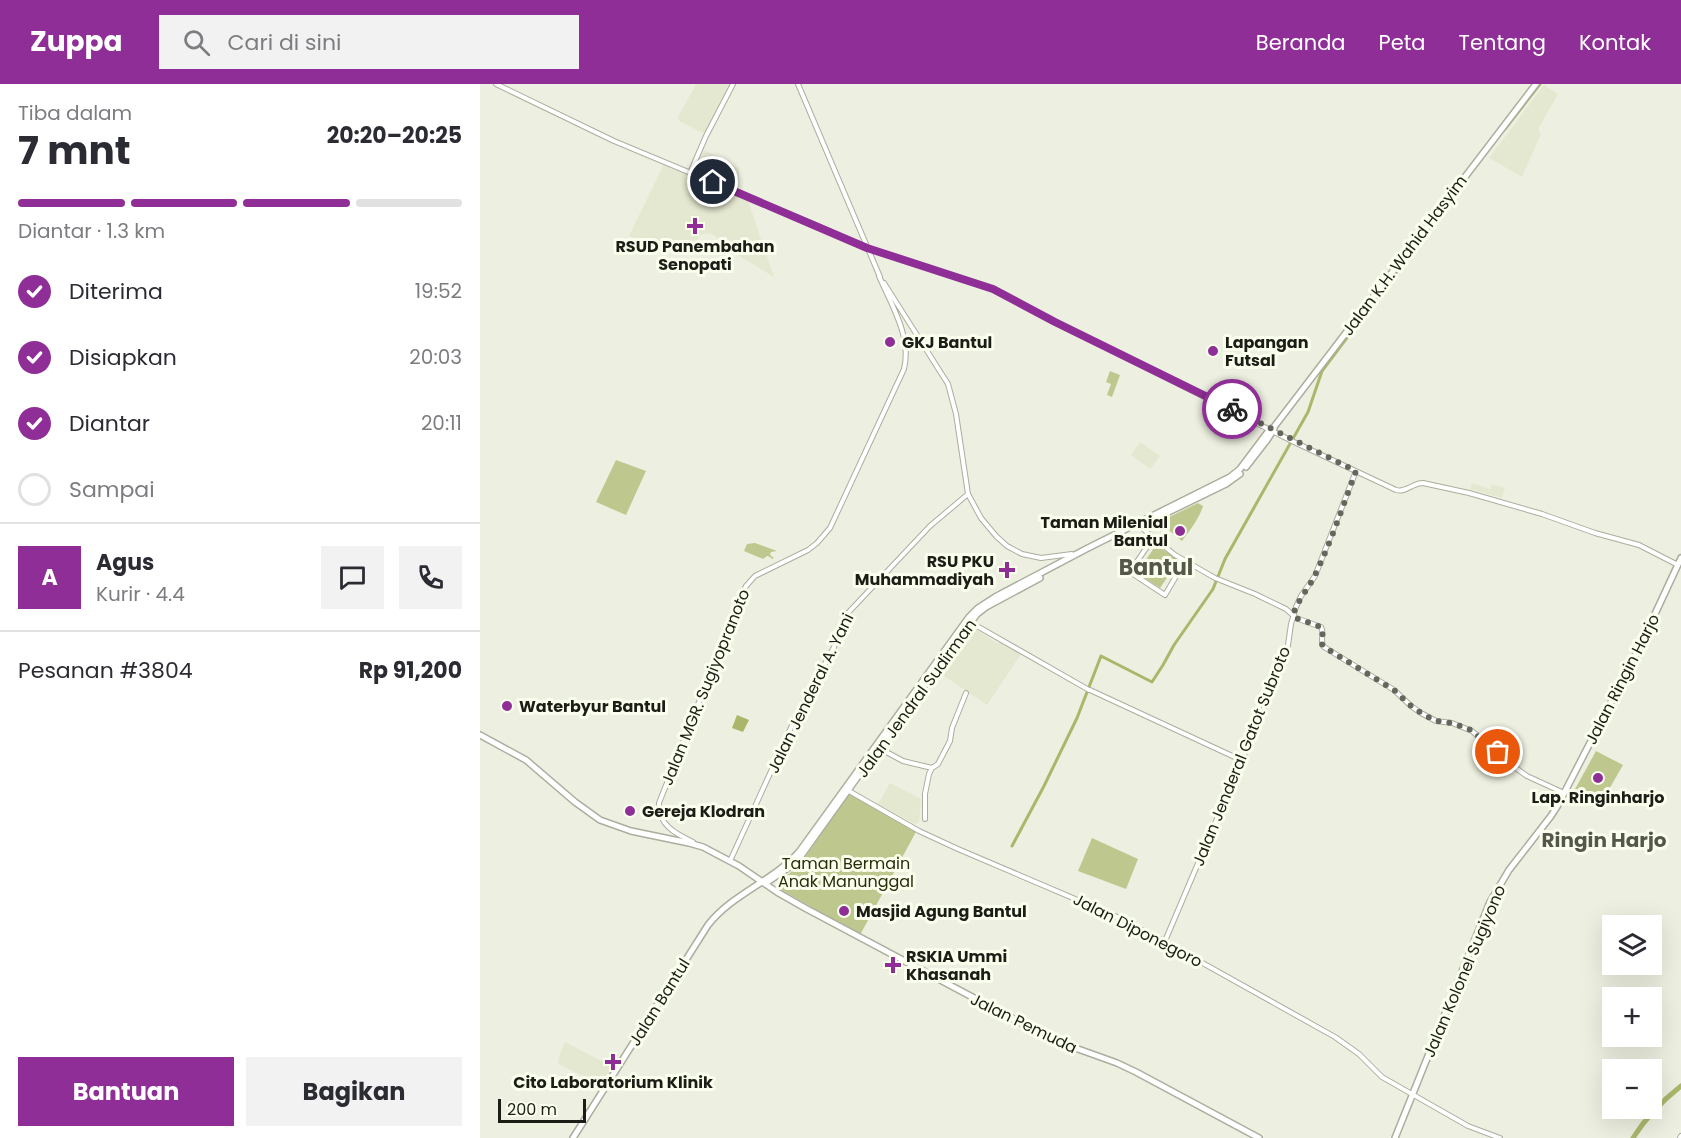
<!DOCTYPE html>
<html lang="id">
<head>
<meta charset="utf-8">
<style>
  :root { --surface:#fff; --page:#f2f2f3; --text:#2b2b33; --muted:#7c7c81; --line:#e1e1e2; --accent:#8f2e96 }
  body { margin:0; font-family:Poppins,sans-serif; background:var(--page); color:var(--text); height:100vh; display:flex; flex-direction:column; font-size:22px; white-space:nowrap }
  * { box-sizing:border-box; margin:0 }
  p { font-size:20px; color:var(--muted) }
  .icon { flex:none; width:33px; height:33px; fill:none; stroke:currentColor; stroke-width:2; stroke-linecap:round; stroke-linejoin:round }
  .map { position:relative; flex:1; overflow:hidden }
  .panel { display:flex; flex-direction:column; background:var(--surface); width:480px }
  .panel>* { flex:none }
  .tools { position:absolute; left:1122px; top:831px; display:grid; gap:12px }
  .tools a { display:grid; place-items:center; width:60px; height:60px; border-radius:0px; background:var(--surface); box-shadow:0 6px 24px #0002; font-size:30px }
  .scale { position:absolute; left:18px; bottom:15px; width:88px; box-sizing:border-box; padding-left:6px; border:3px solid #1c1d17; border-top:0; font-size:16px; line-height:21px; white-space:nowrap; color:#1c1d17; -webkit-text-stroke:4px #fafeed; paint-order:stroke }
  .pin { position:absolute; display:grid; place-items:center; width:51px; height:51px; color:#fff; margin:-26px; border:3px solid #fff; border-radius:50%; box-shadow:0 2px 6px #0007 }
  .courier { position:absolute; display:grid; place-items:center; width:60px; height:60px; margin:-30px; border:4px solid #8f2e96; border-radius:50%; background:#fff; color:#222; box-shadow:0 2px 8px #0007 }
  .overview em { font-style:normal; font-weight:700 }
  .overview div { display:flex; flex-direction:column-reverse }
  .overview { display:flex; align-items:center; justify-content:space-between; height:102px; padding:0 18px }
  h1 { font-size:39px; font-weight:700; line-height:45px }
  .bar { display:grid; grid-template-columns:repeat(4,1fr); gap:9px 6px; align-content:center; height:72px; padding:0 18px }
  .bar i { height:8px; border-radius:4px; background:var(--line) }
  .bar .active { background:var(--accent) }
  .bar p { grid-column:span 4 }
  .line { display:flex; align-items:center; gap:15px; padding:0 18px; border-top:2px solid var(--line) }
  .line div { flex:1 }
  .round { display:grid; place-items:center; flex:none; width:63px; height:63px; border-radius:0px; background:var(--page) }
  ol { padding:0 18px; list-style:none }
  li { display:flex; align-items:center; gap:18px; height:66px }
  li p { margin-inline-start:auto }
  li .icon { padding:6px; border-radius:50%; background:var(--accent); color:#fff; stroke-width:4 }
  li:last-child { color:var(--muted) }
  li i { width:33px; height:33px; border:3px solid var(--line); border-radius:50% }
  .cta { display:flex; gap:12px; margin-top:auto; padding:12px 18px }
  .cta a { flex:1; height:69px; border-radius:0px; background:var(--accent); color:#fff; font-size:24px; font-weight:700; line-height:69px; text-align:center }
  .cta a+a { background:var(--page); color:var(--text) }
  header { display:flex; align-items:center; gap:36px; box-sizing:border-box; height:84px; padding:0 30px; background:var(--accent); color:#fff }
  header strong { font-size:28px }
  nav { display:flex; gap:33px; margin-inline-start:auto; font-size:21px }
  .search { width:420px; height:54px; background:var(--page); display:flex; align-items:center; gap:15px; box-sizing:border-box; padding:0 21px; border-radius:0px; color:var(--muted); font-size:22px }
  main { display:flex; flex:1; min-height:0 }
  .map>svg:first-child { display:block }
</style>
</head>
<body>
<header>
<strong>Zuppa</strong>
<div class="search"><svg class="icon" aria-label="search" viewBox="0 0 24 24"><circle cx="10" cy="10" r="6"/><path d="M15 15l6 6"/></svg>Cari di sini</div>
<nav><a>Beranda</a><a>Peta</a><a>Tentang</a><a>Kontak</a></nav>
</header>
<main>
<section class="panel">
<div class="overview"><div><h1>7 mnt</h1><p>Tiba dalam</p></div><em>20:20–20:25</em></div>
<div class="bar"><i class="active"></i><i class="active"></i><i class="active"></i><i></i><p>Diantar · 1.3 km</p></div>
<ol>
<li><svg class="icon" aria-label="check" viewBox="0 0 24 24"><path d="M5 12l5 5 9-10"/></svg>Diterima<p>19:52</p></li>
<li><svg class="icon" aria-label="check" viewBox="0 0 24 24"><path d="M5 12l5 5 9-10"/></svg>Disiapkan<p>20:03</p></li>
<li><svg class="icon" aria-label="check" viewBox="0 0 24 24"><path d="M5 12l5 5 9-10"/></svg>Diantar<p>20:11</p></li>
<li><i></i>Sampai</li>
</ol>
<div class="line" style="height:108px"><b class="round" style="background:var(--accent);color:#fff">A</b><div><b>Agus</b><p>Kurir · 4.4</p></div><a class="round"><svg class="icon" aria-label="chat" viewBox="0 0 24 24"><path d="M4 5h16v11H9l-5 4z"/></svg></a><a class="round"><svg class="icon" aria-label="phone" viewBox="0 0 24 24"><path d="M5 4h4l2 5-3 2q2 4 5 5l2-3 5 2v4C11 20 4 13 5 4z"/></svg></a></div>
<div class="line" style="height:78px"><div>Pesanan #3804</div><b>Rp 91,200</b></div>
<div class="cta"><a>Bantuan</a><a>Bagikan</a></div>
</section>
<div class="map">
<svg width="1201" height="1054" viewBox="0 0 1201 1054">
  <rect width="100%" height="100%" fill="#edf0e0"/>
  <!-- built -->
  <path fill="#e4e8d0" d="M216,0H252L226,48L223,49L199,37L198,33Z
    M1064,1L1078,10L1058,45L1061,50L1042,93L1009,74Z
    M224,66L259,84V96L237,87L235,92L221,85L222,82L218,80Z
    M184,80L267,114L294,193L256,170L234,151L227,149L220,151L212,165L171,155L160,156L149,152Z
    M660,358L680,372L670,385L651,371Z
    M992,399L1010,405L1012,400L1025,404L1022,414L990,405Z
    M496,545L518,560L520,557L541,570L507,621L461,590Z
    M410,699L441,715L439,738L435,740L398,720Z
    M85,958L133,983L122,1001L78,980L79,972Z"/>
  <!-- green -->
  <path fill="#bec78e" d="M630,287L640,291L632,313L627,311L631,300L626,298Z
    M136,376L166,387L146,431L116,418Z
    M718,419L723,422C719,435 710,446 702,457L679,438Z
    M275,459L297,467L291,468L290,471L294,474L292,475L290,473L287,472L283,475L264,467L267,460Z
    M676,461L699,476L680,504L657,489Z
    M1116,667L1143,681L1120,721L1094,707Z
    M369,708L437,746L380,851L300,805L302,796L320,780L333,762Z
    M612,754L658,775L646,805L598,787Z"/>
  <!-- water -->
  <path fill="#acb66b" d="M257,631L269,636L263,648L252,644Z"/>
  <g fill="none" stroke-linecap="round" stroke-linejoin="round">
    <!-- canal -->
    <path stroke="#acb66b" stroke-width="3" d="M1025,45L1060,0
      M532,762L564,702L597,634L621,572L672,598L683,581L694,561L733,505L745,475L828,328L842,287L962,127"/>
    <!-- river -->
    <path stroke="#acb66b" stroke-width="5" d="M1153,1054C1166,1033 1182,1017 1201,1002"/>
    <defs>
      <path id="tertiary" d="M657,440L695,471L735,494L775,510L806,525L816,534L841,543C845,549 839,557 844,563L914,606L931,622L941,629L956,637L972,639L992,647L1033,682L1047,692L1084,709
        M673,454L650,488L685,511L705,477
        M490,538L609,606
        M610,606L761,676
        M399,664L423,677L452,684
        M445,735V710L449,690L452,684L458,680L470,657L472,644L486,609
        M250,777L314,637L354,563L366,531L450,442L488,410"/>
      <path id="secondary" d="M16,0L134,57L338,142L387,164L520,208L575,238L814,358L916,406C926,409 932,399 943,399L989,409L1062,430L1115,449L1159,461L1198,481
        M318,0L400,193
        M210,89L226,52L253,0
        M404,199L468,300L476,330L488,410L501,434L516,452L527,462L542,470L561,474L592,470L594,472
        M369,707L439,747L478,765L635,832L685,858L855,953L879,970L902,993L988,1042L1020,1054
        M213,758C196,750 178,741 179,719L257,522L266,502L275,492L328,466L337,459L350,444L424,285C432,253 411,220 399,192
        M685,857L804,577L808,561L811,540L816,523L821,512L835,492L876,387
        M1200,1054L1201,1052"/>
      <path id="primary" d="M766,383L787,356L794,345
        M670,437L746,400L760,390
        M0,651L46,676L95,718L120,736L151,747L209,759L223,763L259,782L297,808L325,824L573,956L637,979L656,988L779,1054
        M390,676L497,530L506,523L560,494
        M286,799L311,782L321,772L379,691
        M93,1054L228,841C252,810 293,797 319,768L489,533L498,524L515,513L608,464L750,393L760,385L790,345L794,343L1056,0
        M915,1054L1010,818L1029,786L1071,732L1078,721L1162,558L1201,474"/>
    </defs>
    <!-- tertiary casing -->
    <use href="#tertiary" stroke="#abae9e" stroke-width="6"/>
    <!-- secondary casing -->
    <use href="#secondary" stroke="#abae9e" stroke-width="6"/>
    <!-- primary casing -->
    <use href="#primary" stroke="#abae9e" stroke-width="8"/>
    <!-- tertiary -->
    <use href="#tertiary" stroke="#fff" stroke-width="4"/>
    <!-- secondary -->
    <use href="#secondary" stroke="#fff" stroke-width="4"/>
    <!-- primary -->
    <use href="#primary" stroke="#fff" stroke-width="5"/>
  </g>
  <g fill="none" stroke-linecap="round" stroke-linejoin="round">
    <!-- done -->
    <path stroke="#65675d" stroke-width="6" stroke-dasharray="0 10.8" d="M752,325L876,387C863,422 851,458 835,491C828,506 818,515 813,531L816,534L841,543L843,547L841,559L844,563L914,606L931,622L941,629L956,637L972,639L989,645L1018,668"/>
    <!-- route -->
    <path stroke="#8f2e96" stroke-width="8" d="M233,98L387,164L513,205L575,238L752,325"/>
  </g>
  <!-- markers -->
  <g fill="#8f2e96" stroke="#fafeed" stroke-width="2">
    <path d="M212 133h6v6h6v6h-6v6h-6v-6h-6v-6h6z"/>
    <circle cx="410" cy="258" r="6"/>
    <circle cx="733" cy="267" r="6"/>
    <circle cx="700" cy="447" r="6"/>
    <path d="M524 477h6v6h6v6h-6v6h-6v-6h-6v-6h6z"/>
    <circle cx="27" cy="622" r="6"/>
    <circle cx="1118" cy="694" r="6"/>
    <circle cx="150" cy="727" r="6"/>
    <circle cx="364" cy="827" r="6"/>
    <path d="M410 872h6v6h6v6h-6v6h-6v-6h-6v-6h6z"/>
    <path d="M130 969h6v6h6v6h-6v6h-6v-6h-6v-6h6z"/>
  </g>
  <g text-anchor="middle" stroke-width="6" stroke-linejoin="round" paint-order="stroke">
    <!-- poi labels -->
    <g font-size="16" font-weight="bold" fill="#1c1d17" stroke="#fafeed" text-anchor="start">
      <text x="215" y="168" text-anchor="middle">RSUD Panembahan<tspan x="215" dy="18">Senopati</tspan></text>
      <text x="422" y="264">GKJ Bantul</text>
      <text x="745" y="264">Lapangan<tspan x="745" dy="18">Futsal</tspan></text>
      <text x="688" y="444" text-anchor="end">Taman Milenial<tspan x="688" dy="18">Bantul</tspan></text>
      <text x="514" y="483" text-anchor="end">RSU PKU<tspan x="514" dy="18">Muhammadiyah</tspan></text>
      <text x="39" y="628">Waterbyur Bantul</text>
      <text x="1118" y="719" text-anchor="middle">Lap. Ringinharjo</text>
      <text x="162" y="733">Gereja Klodran</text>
      <text x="376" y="833">Masjid Agung Bantul</text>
      <text x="426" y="878">RSKIA Ummi<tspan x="426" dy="18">Khasanah</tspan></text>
      <text x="133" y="1004" text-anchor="middle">Cito Laboratorium Klinik</text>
    </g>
    <!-- street labels -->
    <g font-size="16" fill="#1c1d17" stroke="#fafeed">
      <text transform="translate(924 171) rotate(-53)" y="6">Jalan K.H. Wahid Hasyim</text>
      <text transform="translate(1142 595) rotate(-63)" y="6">Jalan Ringin Harjo</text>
      <text transform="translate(225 603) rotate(-68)" y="6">Jalan MGR. Sugiyopranoto</text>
      <text transform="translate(330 609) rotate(-64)" y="6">Jalan Jenderal A. Yani</text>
      <text transform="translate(436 614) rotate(-54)" y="6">Jalan Jendral Sudirman</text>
      <text transform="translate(761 672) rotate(-68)" y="6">Jalan Jenderal Gatot Subroto</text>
      <text transform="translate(658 846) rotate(27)" y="6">Jalan Diponegoro</text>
      <text transform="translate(984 887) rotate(-67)" y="6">Jalan Kolonel Sugiyono</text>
      <text transform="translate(179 918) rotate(-58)" y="6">Jalan Bantul</text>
      <text transform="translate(544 939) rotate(26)" y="6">Jalan Pemuda</text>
    </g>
    <!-- park labels -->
    <g font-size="16" fill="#292c0b" stroke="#fafeed">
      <text x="366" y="785">Taman Bermain<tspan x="366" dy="18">Anak Manunggal</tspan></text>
    </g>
    <!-- quarter labels -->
    <g font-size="20" font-weight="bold" fill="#545749" stroke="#fafeed">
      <text x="1124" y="763">Ringin Harjo</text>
    </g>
    <!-- district labels -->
    <g font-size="22" font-weight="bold" fill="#545749" stroke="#fafeed">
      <text x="676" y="491">Bantul</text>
    </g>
  </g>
</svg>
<div class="tools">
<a><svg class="icon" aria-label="layers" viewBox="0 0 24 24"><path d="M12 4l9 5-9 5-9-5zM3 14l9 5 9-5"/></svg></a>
<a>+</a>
<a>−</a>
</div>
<div class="scale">200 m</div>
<div class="pin" style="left:1018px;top:668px;background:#ea580c"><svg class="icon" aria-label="bag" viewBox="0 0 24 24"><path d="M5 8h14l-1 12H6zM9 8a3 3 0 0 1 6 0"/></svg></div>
<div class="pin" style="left:233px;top:98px;background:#1f2937"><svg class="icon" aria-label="home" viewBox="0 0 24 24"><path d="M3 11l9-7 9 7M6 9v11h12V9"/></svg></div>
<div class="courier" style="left:752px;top:325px"><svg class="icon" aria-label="bike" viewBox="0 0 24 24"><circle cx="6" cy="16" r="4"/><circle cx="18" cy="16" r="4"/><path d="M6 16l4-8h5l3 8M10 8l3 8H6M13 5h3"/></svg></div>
</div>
</main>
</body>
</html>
